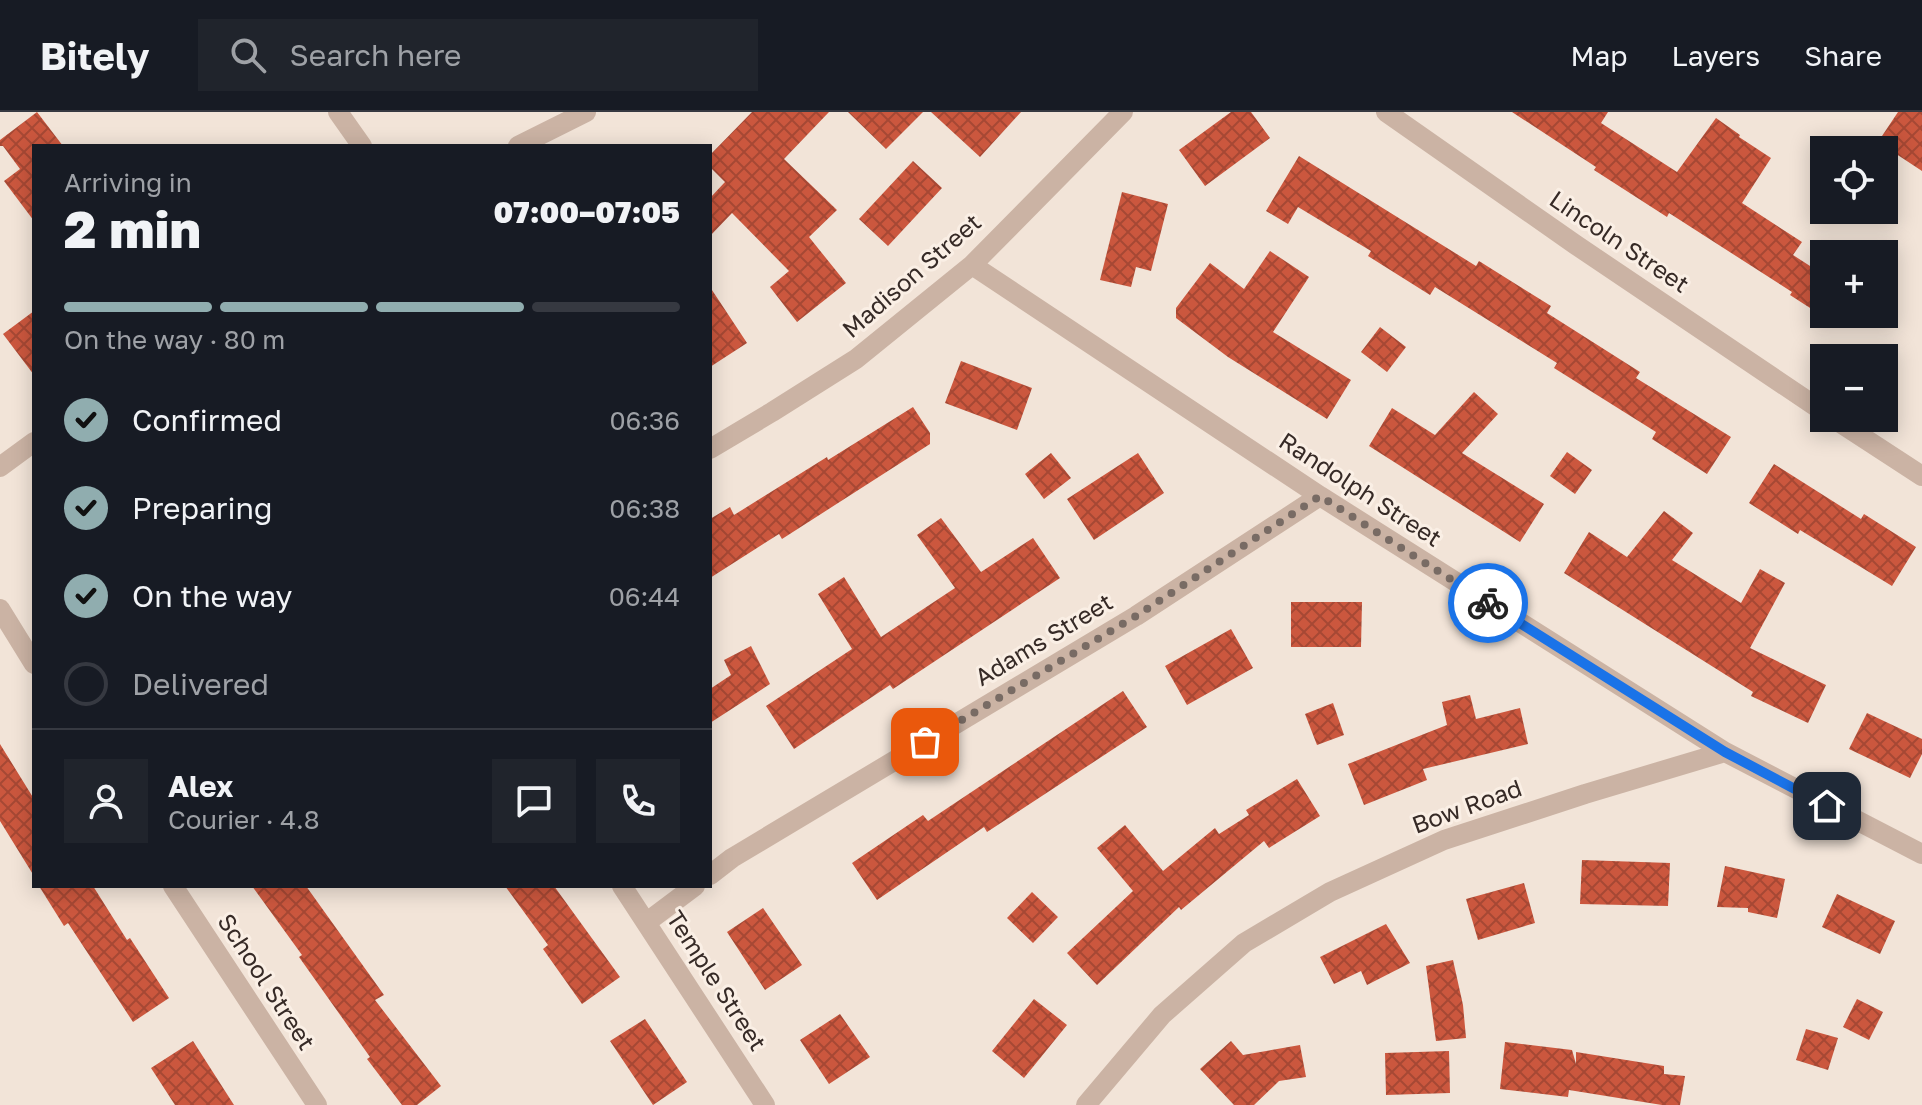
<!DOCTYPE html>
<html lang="en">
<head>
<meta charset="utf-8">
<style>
  :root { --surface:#171b24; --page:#20242c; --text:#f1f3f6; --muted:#9ea1a6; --line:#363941; --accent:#90adaf }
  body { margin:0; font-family:"Golos Text",sans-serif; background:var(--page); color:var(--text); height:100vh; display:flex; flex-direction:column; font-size:30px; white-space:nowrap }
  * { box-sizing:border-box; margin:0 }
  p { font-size:26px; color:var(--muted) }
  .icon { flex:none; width:44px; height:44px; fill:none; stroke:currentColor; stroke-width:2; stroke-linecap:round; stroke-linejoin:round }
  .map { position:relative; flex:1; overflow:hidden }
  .panel { position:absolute; left:32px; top:32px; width:680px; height:744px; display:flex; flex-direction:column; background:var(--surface); border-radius:0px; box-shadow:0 4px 20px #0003 }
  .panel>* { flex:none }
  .tools { position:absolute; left:1810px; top:24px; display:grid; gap:16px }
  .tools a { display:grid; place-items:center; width:88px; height:88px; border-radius:0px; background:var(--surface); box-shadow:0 4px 20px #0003; font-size:40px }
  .pin { position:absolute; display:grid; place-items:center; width:68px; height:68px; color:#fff; margin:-34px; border-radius:16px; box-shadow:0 4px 12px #0006 }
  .courier { position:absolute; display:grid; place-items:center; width:80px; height:80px; margin:-40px; border:6px solid #1a73e8; border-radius:50%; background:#fff; color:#222; box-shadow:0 2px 10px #0007 }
  .overview em { font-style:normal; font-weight:800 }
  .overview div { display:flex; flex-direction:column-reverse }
  .overview { display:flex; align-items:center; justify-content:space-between; height:136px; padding:0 32px }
  h1 { font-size:52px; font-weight:800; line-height:60px }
  .bar { display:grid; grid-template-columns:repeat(4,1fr); gap:12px 8px; align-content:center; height:96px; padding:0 32px }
  .bar i { height:10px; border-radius:6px; background:var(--line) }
  .bar .on { background:var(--accent) }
  .bar p { grid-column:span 4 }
  .line { display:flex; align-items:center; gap:20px; padding:0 32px; border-top:2px solid var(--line) }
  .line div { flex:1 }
  .round { display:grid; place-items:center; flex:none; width:84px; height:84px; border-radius:0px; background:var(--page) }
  ol { padding:0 32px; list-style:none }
  li { display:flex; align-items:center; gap:24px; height:88px }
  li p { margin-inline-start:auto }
  li .icon { padding:8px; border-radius:50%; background:var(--accent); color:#111; stroke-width:4 }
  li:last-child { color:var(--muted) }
  li i { width:44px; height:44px; border:4px solid var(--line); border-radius:50% }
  header { display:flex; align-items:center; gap:48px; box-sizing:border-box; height:112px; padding:0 40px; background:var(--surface); border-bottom:2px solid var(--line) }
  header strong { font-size:38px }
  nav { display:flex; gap:44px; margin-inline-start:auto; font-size:28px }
  .search { width:560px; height:72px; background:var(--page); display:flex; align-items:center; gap:20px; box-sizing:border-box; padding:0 28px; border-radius:0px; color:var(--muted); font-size:30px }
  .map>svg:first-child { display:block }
</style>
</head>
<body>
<header>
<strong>Bitely</strong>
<div class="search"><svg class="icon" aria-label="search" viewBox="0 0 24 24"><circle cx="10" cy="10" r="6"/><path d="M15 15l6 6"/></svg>Search here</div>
<nav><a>Map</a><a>Layers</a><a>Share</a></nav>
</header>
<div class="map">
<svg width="1922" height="993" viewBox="0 0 1922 993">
  <defs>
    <pattern id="building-cross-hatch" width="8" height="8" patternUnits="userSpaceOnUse" patternTransform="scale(2)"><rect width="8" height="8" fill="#cb573e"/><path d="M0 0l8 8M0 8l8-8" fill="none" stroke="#a64834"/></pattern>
  </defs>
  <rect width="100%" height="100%" fill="#f2e4d8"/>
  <!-- building -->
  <path fill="url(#building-cross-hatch)" d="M37,0L63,34H34V109L4,69L20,57L3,34H0V28Z
    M752,0H829L784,47L837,98L809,125L846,171L797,210L770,175L789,159L732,101L710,124V86L725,70L710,55V43Z
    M848,0H923L886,37Z
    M931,0H1021L980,45Z
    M1231,0H1251L1270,26L1205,74L1179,38Z
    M1512,0H1608L1601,11L1677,60L1716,6L1740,23L1739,25L1771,46L1742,91L1802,130L1793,143L1824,163V205L1790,183L1792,180L1669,101L1667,105L1594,58L1596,55Z
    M1898,0H1922V59L1878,30Z
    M1299,44L1476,154L1479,149L1551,194L1547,201L1640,260L1636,266L1731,325L1707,362L1652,327L1656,320L1554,256L1557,251L1435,175L1430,183L1368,144L1371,139L1298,95L1288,112L1266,99Z
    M913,49L942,76L888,134L859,107Z
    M1122,80L1168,92L1151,159L1136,155L1131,175L1100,168Z
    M1270,139L1309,165L1273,220L1351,268L1327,307L1228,245L1176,206V196L1210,151L1244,177Z
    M710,175L747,231L710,255Z
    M34,199V263L3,222Z
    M1380,215L1406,235L1387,260L1361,240Z
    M961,249L1032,276L1017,318L945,291Z
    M1474,280L1498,302L1462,341L1544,392L1520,430L1369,334L1392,296L1435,323Z
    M913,295L930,321V332L782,427L779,422L710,466V407L730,395L734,403L827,345L828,348Z
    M1567,340L1592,358L1575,382L1550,364Z
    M1051,341L1071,366L1044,387L1025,362Z
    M1138,341L1164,381L1094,428L1067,387Z
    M1774,352L1861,407L1864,402L1916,435L1892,474L1800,418L1798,422L1749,391Z
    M1664,399L1693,421L1672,448L1741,491L1760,457L1785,471L1750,536L1826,573L1808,611L1751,584L1753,580L1564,461L1589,420L1627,445Z
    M941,406L981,460L1033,426L1060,466L893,577L890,573L794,637L766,594L852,537L818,482L844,465L881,525L955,476L917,423Z
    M1291,490H1362L1361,535H1291Z
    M1231,517L1253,556L1187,593L1165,554Z
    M751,534L770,572L710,611V577L731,563L724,548Z
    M1123,579L1147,615L987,720L984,715L877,788L852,751L923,703L928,709Z
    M1470,583L1476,607L1520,596L1528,632L1423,657L1427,668L1364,693L1348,652L1447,613L1442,590Z
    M1333,591L1344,623L1317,633L1305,602Z
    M1867,601L1922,627V642L1910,666L1849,637Z
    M0,632L34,687V764L0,709Z
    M1297,667L1320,704L1269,736L1264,729L1181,798L1179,795L1097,873L1067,841L1133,779L1097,736L1125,713L1163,759L1215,716L1219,722L1249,703L1246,698Z
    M1582,748L1670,751L1668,794L1580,792Z
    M1725,754L1785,767L1777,806L1748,800V796L1717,795Z
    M1524,771L1535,811L1478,828L1466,787Z
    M39,774H93L127,828L130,826L169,886L133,910L68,811L64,814Z
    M252,774H306L384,883L375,888L441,974L417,993H402L367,947L370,945L299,845L302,843Z
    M505,774H554L620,865L582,892L543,837L548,833Z
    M1032,780L1058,805L1033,831L1007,806Z
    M1837,782L1895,809L1880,842L1822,815Z
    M763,796L802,853L765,878L727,820Z
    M1386,812L1410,851L1367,873L1361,859L1334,872L1320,845Z
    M1453,848L1463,893L1466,926L1436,929L1426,854Z
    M1034,887L1067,913L1024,966L992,939Z
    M1857,887L1883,900L1869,928L1843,915Z
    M840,902L870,945L829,972L800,928Z
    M645,907L687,970L653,993L610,929Z
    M1806,917L1838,926L1828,958L1796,948Z
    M193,929L234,993H175L151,956Z
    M1231,929L1243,943L1300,933L1306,965L1279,969L1254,993H1234L1200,957Z
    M1505,930L1572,938L1576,952V940L1664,954V962L1685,964L1680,993H1662L1569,978L1568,985L1500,977Z
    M1449,939L1450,981L1386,983L1385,941Z"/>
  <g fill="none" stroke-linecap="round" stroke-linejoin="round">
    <!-- minor -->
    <path stroke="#cbb3a4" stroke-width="20" d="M338,0L362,34
      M1386,0L1576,133L1824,300
      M518,34L586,0
      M972,153L1320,384L1725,640
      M1833,306L1922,364
      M710,337L772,300L856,247L972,153L1123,0
      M0,355L34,330
      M0,497L34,552
      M710,763L732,746L1136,504L1320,384
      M173,774L317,993
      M622,774L765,993
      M647,810L695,774
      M1086,993L1162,903L1244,831L1330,780L1444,728L1585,682L1725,640L1922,742"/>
  </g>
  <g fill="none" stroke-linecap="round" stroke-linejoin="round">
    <!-- done -->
    <path stroke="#786b64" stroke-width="8" stroke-dasharray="0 14.4" d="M925,630L1136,504L1320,384L1488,491"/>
    <!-- route -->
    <path stroke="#1a73e8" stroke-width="10" d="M1488,491L1725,640L1827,694"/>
  </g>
  <g text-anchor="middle" stroke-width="6" stroke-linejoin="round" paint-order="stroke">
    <!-- street labels -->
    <g font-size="24" fill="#362a26" stroke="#faefe5">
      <text transform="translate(1619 130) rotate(34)" y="8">Lincoln Street</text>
      <text transform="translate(912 164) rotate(-41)" y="8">Madison Street</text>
      <text transform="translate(1360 378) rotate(33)" y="8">Randolph Street</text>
      <text transform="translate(1044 528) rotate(-31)" y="8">Adams Street</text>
      <text transform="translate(1467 695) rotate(-20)" y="8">Bow Road</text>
      <text transform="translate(716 869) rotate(57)" y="8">Temple Street</text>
      <text transform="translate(266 870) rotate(57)" y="8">School Street</text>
    </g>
  </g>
</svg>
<div class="tools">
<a><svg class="icon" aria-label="locate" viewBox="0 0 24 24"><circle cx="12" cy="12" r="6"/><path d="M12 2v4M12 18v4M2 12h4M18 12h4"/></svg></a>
<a>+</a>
<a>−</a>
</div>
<div class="pin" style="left:925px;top:630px;background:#ea580c"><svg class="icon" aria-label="bag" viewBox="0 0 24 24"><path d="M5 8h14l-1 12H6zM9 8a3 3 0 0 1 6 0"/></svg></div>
<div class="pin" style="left:1827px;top:694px;background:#1f2937"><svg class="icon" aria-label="home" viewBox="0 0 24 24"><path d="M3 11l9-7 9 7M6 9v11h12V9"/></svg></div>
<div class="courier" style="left:1488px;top:491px"><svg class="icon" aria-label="bike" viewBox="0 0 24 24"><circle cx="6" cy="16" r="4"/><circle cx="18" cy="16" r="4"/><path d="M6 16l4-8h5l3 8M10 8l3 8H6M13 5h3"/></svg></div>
<section class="panel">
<div class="overview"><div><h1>2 min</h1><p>Arriving in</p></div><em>07:00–07:05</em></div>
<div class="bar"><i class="on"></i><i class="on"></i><i class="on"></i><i></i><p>On the way · 80 m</p></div>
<ol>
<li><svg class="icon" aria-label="check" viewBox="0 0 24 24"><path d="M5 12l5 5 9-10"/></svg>Confirmed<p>06:36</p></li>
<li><svg class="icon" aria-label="check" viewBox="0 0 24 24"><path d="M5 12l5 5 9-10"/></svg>Preparing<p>06:38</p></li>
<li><svg class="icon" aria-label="check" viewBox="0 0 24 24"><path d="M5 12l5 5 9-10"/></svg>On the way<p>06:44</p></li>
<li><i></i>Delivered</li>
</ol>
<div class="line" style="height:144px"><a class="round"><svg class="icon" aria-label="person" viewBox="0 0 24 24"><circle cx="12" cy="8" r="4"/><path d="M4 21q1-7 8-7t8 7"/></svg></a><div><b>Alex</b><p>Courier · 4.8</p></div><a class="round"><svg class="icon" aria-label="chat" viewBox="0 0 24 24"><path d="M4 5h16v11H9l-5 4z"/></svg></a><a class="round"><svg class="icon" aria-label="phone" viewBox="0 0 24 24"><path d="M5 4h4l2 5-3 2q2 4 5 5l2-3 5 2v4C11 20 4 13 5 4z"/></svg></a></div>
</section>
</div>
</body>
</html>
